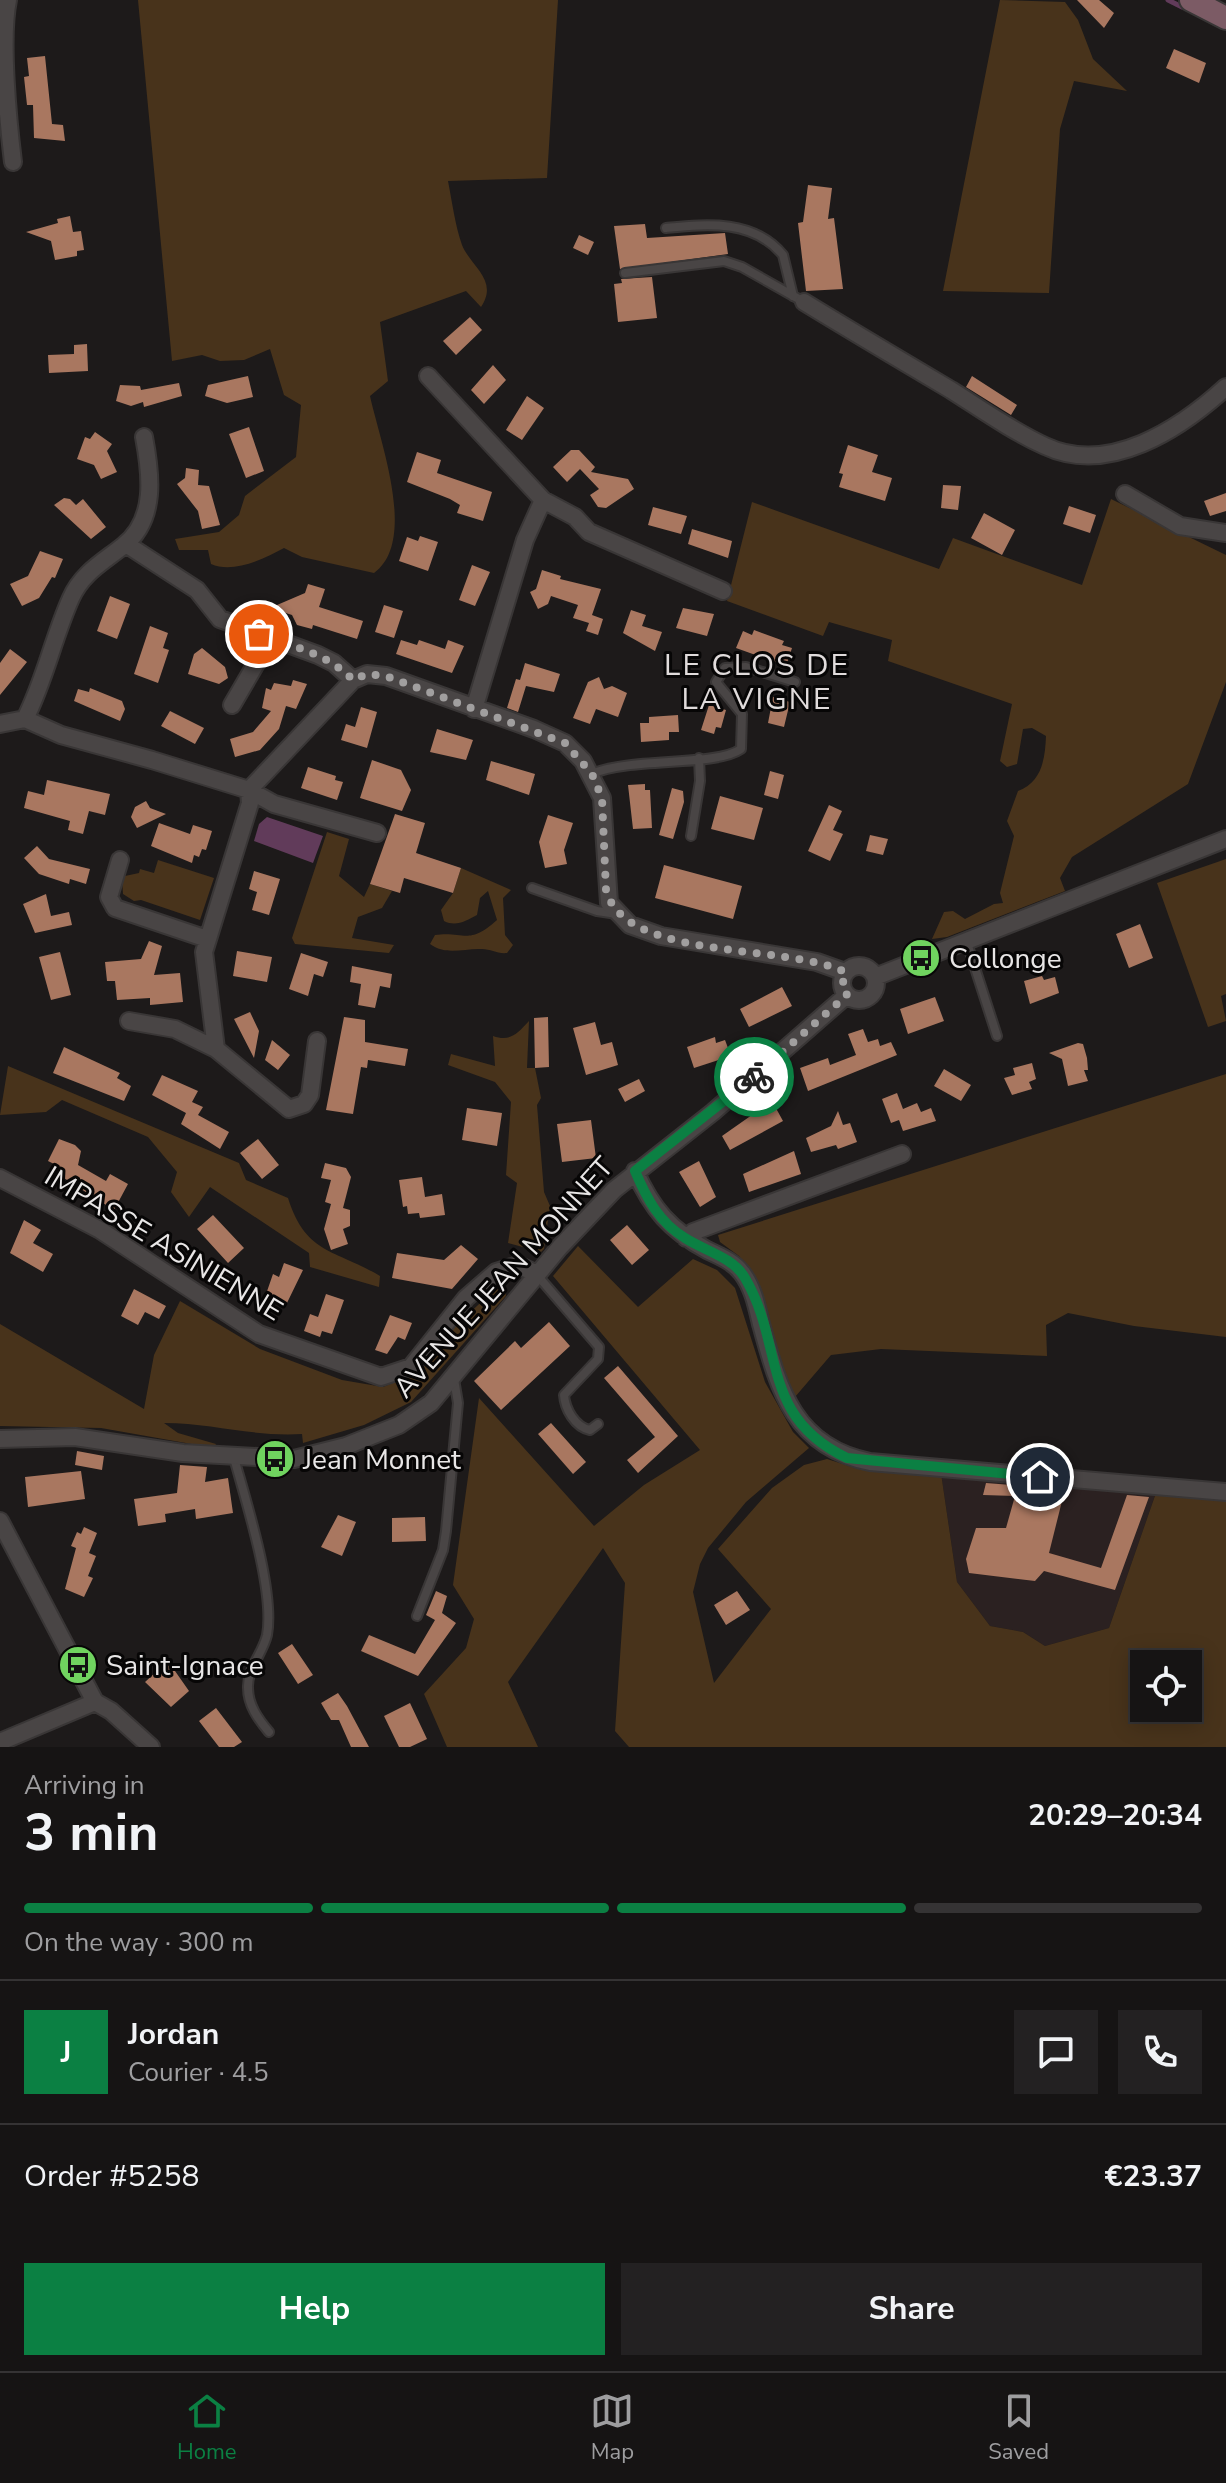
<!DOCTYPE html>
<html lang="en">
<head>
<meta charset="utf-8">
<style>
  :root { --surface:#161414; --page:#232122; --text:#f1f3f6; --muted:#9e9ea0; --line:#353334; --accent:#0b8043 }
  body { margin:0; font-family:"Nunito Sans",sans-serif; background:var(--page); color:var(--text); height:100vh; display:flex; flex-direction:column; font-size:30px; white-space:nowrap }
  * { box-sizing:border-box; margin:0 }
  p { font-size:26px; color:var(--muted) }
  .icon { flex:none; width:44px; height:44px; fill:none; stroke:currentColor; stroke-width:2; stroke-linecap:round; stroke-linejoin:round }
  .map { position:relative; height:1747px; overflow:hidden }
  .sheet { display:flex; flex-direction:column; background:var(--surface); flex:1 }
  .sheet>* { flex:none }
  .controls { position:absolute; left:1130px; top:1650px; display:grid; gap:16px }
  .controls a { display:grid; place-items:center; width:72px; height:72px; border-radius:0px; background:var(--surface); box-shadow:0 4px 20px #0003,0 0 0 2px var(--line); font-size:40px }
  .pin { position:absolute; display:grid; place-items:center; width:68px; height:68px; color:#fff; margin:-34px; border:4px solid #fff; border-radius:50%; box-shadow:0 2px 8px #0007 }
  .courier { position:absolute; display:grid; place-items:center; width:80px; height:80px; margin:-40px; border:6px solid #0b8043; border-radius:50%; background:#fff; color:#222; box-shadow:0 2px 10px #0007 }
  .headline em { font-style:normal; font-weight:700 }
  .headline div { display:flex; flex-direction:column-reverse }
  .headline { display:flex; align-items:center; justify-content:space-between; height:136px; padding:0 24px }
  h1 { font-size:52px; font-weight:700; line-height:60px }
  .bar { display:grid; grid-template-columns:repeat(4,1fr); gap:12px 8px; align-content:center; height:96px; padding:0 24px }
  .bar i { height:10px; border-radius:6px; background:var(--line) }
  .bar .active { background:var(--accent) }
  .bar p { grid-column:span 4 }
  .line { display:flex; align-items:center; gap:20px; padding:0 24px; border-top:2px solid var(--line) }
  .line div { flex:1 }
  .round { display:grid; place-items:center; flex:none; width:84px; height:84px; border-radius:0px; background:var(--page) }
  .primary-button { display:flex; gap:16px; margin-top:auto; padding:16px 24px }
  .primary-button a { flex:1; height:92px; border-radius:0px; background:var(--accent); color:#fff; font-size:32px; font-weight:700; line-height:92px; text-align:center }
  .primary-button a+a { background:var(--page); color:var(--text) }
  .dock { display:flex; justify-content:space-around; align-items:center; height:112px; border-top:2px solid var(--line); background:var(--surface); font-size:22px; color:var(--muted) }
  .dock a { display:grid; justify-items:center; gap:4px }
  .dock .active { color:var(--accent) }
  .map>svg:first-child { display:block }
</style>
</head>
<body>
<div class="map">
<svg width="1226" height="1747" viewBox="0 0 1226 1747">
  <rect width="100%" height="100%" fill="#1d1a1a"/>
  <!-- built -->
  <path fill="#2b2121" d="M941,1473L1157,1490L1109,1628L1045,1646L1023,1632L990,1626L957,1582Z"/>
  <!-- green -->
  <path fill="#48331b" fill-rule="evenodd" d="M138,0H558L547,178L448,181C452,201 455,225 462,245C471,267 499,280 481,307L466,291L380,322L388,381L370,396C380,442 418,541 374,573L302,557L284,548C264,559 233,574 211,564L208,550H179L175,539L219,532L239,515L245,496L296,457L301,405L284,395L270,349L244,360L220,361L202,355L172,361Z
    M1000,0L1065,2L1078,20L1093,59L1127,91L1074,81L1060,129L1049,293L943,291Z
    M1111,499L1226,555V682L1188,784L1072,857L1060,878L1065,891L947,937L932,939L944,912L953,911L965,919L994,904L1003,903L1000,893L1014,836L1007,821L1018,791C1042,782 1045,759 1046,736L1032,728L1023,729L1017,764L1007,767L1000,761L1012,704L888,661L892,640L829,622L823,636L727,601L752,502L939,569L953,538L1082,585Z
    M327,832L349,839L339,876L364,897L370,884L392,891L382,908L358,917L352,938L394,945L389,953L295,944L292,938Z
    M1226,859V994L1221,996L1226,1021L1208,1027L1157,883Z
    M158,860L214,878L200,920L141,900L134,901L123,894L122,880L125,876L139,873L140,869L154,873Z
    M461,868L511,890L503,898L505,935L513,945L507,953C497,954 491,949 482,949C464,948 446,956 430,944L435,935C465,931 468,946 497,920L488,891L480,898L477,915C466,921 456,927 444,921L441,910L453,893Z
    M529,1021L527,1068H535L541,1098L537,1105L544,1192L550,1206L544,1249L541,1252L508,1243L517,1183L506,1175L511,1102L495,1082L448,1065L451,1054L495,1066L493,1036C510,1042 517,1034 529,1021Z
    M8,1066L239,1163L246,1180L288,1198C306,1255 335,1249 380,1276L379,1287L310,1267L309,1253L210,1187L189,1217L171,1192L177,1172L148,1137L62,1100L46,1112L0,1115Z
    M1226,1074V1337L1134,1326L1068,1313L1046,1325L1047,1356L881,1349L831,1355L795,1397L778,1355L755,1277L739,1256L720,1242L718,1235Z
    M578,1246L638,1307L693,1259L717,1270L735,1288L765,1382L793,1432L809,1448L746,1502L708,1548L700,1564L693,1592L714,1683L771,1609L718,1549L772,1488L804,1465L827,1459L859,1469L941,1473L957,1582L990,1626L1023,1632L1045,1646L1109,1628L1157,1490L1226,1497V1747H629L615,1731L625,1583L603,1548L508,1682L538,1747H447L424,1694L466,1648L474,1619L453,1585L479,1398L594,1526L644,1485L700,1450L553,1276ZM1144,1664H1188V1708H1144Z
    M495,1289L505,1291L506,1296L411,1402L364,1425L303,1443L302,1434C252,1437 212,1423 164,1423L178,1433L216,1444L214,1448L101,1428L0,1426V1324L144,1409L154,1355L180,1301L260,1349L342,1380L383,1387L415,1374L443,1338Z"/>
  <!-- water -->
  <path fill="#613b5a" d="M267,817L323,836L313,863L254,841L259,824Z"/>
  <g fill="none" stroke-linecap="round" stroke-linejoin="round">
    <!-- stream -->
    <path stroke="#613b5a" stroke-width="5" d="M1168,0L1182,7"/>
  </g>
  <!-- building -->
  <path fill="#a97760" d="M1077,0H1099L1114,13L1104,28Z
    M1174,49L1206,63L1199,83L1166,68Z
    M45,56L52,124L63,125L65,141L34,138L33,105H27L24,77L29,76L27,58Z
    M808,185L832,188L828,219L834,218L843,289L806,291L798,223L803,222Z
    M70,216L73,232L81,231L84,250L77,251V256L55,260L51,241L26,232L58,223L57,219Z
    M645,224L647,238L725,233L728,254L620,269L614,226Z
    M579,235L594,242L588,255L573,248Z
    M652,277L657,318L618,322L614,284L622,283L621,279Z
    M470,317L482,330L456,355L443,341Z
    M87,344L88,371L49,373L48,355L74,354V345Z
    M493,365L506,380L484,404L471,390Z
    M248,376L253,397L227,403L205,396L208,385Z
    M972,376L1017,405L1011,415L966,387Z
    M179,383L182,396L144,407L143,402L131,406L116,401L120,385L140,386L141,390Z
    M527,396L544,408L522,440L506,430Z
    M249,427L264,471L246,478L229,434Z
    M95,432L112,444L107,451L117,472L101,479L94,465L77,459L85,437L90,439Z
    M848,445L878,455L872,472L892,478L885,501L839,487L843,474L839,473Z
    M571,450H579L595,467L591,472L628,479L634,489L606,508L598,507L590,495L599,489L580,469L567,482L553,467Z
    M417,452L441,460L437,473L492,492L483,521L457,513L460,505L450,499L407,482Z
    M186,468L199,470L198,485L209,486L220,525L202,529L198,511L177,484L185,478Z
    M943,485L961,486L958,510L941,508Z
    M1226,493V511L1210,516L1204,501Z
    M64,498L70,499L76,505L83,499L106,527L91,539L54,505Z
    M1069,506L1096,515L1090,533L1063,524Z
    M653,507L687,516L681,534L648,525Z
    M984,513L1015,530L1002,555L971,538Z
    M692,529L732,541L728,558L688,544Z
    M420,536L438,542L428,571L399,561L407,537L418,541Z
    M40,551L63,559L55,578L52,577L39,598L22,606L10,584L28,576Z
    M472,565L490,572L475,606L459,600Z
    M542,570L561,576L560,579L601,589L592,615L603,619L598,635L586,631L589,623L573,618L578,605L551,596L548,604L538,609L530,592L536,589Z
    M308,584L325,589L319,607L363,621L357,639L313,625L312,629L297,625L292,615L270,608L305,593Z
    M110,596L130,604L117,639L97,631Z
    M384,605L403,611L394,638L375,632Z
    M683,608L714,614L707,636L676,628Z
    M631,610L646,615L642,626L662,632L655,651L623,633Z
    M150,626L168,633L163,648L169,650L158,683L134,674Z
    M754,630L784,641L782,645L792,648L786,666L736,648L743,631L752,635Z
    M401,640L417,645L419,640L445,649L448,640L464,646L452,673L396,654Z
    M202,648L225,667L228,678L219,684L188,674L194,654Z
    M10,649L27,662L0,695V663Z
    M525,663L560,674L554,692L526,686L518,712L507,708L516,679L520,680Z
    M599,677L604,689L612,686L627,693L618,717L596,709L590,724L573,718L588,682Z
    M293,680L307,684L296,709L286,706L279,729L260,750L235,757L230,739L253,732L271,711L262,708L266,688L271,690L274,683L291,686Z
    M90,688L122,701L125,709L120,721L74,701L78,689L89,692Z
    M773,697L790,702L784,727L768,723Z
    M709,705L726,710L721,728L716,727L714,734L701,730Z
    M361,707L377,712L367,748L341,740L346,724L355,727Z
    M170,711L204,728L195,744L161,726Z
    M678,715L679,732H669V740L641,742L640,723H649V717Z
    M437,729L473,740L466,760L430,752Z
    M372,760L401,770L411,790L402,811L360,798Z
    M491,761L535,774L529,795L486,780Z
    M308,767L336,776L335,780L343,782L337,800L301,788Z
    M770,771L784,775L778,799L764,795Z
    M47,780L110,794L105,815L89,811L83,834L68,830L70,821L24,808L28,791L44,795Z
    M645,784V790H650L652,828L633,829L628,785Z
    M672,788L683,791L684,802L673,839L659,835Z
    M720,796L763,808L754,840L711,829Z
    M146,801L150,808L166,814L137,828L131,817L135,807Z
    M829,805L842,811L833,830L843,834L830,861L808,851Z
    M395,814L425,823L416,853L461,868L453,893L404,878L400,893L370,884Z
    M548,815L573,823L564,850L567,864L545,868L539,842Z
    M159,823L190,834L193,825L212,831L206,850L202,849L199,857L194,855L192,863L151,846Z
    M870,835L888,839L883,855L866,851Z
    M37,846L49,859L90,869L86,884L70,879L69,884L39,874L24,858Z
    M664,865L742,886L733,919L655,898Z
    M254,871L280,879L269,915L252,910L257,892L249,889Z
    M46,894L51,916L69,912L72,925L35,933L23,904Z
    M1140,924L1153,958L1129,968L1116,934Z
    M149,941L162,946L154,975L180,973L183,1002L150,1005V998L117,1000L115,981H107L105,962L141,959Z
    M237,951L272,957L267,982L233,976Z
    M60,952L71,995L51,1000L39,957Z
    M301,953L328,962L323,977L314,974L308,996L289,989Z
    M352,966L392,974L390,988L380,986L375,1008L358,1005L361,984L350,982Z
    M1042,976L1044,980L1055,977L1059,993L1030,1004L1024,981Z
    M782,987L792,1006L749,1027L740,1009Z
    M935,997L944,1021L908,1034L900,1009Z
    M250,1012L259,1031L254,1058L234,1019Z
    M344,1017L365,1020V1042L408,1049L405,1066L368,1060L367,1068L361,1067L353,1114L326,1110Z
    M548,1017L549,1067L535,1068L534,1018Z
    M595,1022L601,1045L612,1042L618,1065L586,1075L573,1028Z
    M863,1029L868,1042L878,1039L880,1046L891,1042L897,1055L808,1091L800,1068L828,1058L830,1065L856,1055L848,1034Z
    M715,1037L716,1043L725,1040L731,1056L694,1068L687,1047Z
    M272,1040L290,1055L278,1070L265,1060Z
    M1078,1043L1083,1044L1087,1058L1088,1070H1084L1088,1081L1068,1086L1062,1059L1049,1053Z
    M64,1047L120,1073L117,1078L131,1086L124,1101L53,1073Z
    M1032,1063L1036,1079L1029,1082L1032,1089L1012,1095L1004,1078L1015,1075L1013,1068Z
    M944,1069L971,1085L961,1101L934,1086Z
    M162,1075L198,1091L192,1102L203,1107L198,1115L229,1132L220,1149L181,1124L186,1113L152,1095Z
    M639,1079L645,1091L625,1102L618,1089Z
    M897,1093L903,1109L917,1103L921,1112L931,1108L936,1121L903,1131L899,1120L891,1123L882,1099Z
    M772,1101L783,1121L730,1150L722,1136Z
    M467,1108L502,1113L497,1146L462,1140Z
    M838,1111L843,1125L850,1123L857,1142L838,1149L836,1145L811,1152L806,1138L831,1126Z
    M591,1120L596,1158L562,1162L557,1124Z
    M59,1139L75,1145L81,1151L78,1165L106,1181L110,1174L128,1184L114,1210L53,1171L56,1165L48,1161Z
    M258,1139L279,1165L262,1179L240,1153Z
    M794,1151L801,1174L749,1192L743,1174Z
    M699,1161L716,1197L700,1207L679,1172Z
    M325,1163L346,1168L351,1177L343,1208L350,1210V1226L343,1229L348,1244L331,1250L324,1229L331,1204L325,1202L331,1180L321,1178Z
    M422,1177L425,1197L442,1194L445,1215L420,1218L419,1213L408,1214L407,1206L403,1207L399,1180Z
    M213,1215L244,1248L228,1263L197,1229Z
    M24,1220L41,1230L33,1243L53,1254L43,1272L10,1253Z
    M627,1225L649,1250L632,1265L610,1240Z
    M461,1245L478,1259L452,1289L392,1278L397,1253L444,1260Z
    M284,1263L303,1270L286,1305L265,1297L273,1274L279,1277Z
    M134,1289L166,1306L159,1319L145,1312L138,1325L121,1316Z
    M326,1294L344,1300L332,1334L322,1331L320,1337L304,1331L310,1314L318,1317Z
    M390,1315L412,1323L405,1340L398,1337L387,1354L375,1350Z
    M549,1322L570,1346L501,1410L474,1381L515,1341L521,1348Z
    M618,1366L678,1436L638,1473L627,1460L655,1437L604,1378Z
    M551,1423L586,1462L573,1474L538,1434Z
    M77,1451L104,1456L102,1470L75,1465Z
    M180,1465L207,1467L205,1482L228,1478L233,1513L196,1519L195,1509L165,1514L166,1522L138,1526L134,1499L177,1493Z
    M81,1471L85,1499L28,1507L25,1477Z
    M986,1483L1065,1489L1049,1553L1101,1568L1127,1495L1149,1497L1115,1590L1044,1571L1035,1581L969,1573L966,1559L976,1528H1006L1015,1496L983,1495Z
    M338,1515L356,1522L342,1556L321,1547Z
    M425,1517L426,1541L392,1542V1518Z
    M84,1527L97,1533L89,1553L96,1556L88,1576L93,1578L84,1597L65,1589L76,1548L71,1546L77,1532L81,1534Z
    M436,1591L447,1596L442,1613L456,1623L418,1676L361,1651L369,1635L415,1654L435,1620L426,1615Z
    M737,1591L750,1610L726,1625L714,1605Z
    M292,1644L313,1675L298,1684L278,1653Z
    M168,1661L189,1691L171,1707L145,1682Z
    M338,1693L347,1706L369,1747H351L339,1720H331L321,1703Z
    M410,1703L427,1739L410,1747H399L384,1716Z
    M216,1708L242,1742L234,1747H219L199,1721Z"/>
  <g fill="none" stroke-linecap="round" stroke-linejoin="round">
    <defs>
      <path id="service" d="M666,228C707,224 753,219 783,255L793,296
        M625,273L724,261L742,267L804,302
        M592,774C629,757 716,767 741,749L742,714L716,682L725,668L746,667L795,682
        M691,836L700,781L699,758
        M532,888L597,911L617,914
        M966,940L997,1036
        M537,1275L599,1347L598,1359L564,1395C565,1409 575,1427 590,1430L598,1424
        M234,1458C246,1501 275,1592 267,1635C263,1653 247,1669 248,1688C248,1705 258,1719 269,1732
        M417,1616L443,1550L446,1531L458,1403L454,1379"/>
      <path id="minor" d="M8,0C0,38 8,121 13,162
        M804,302C853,332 902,361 951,390C981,409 1012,431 1045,446C1109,476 1180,429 1226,387
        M428,376L543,500L575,517L589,532L723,591
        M1125,494L1180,526L1226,533
        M126,544L197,590L220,619L318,655L334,663L353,680
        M232,705L271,638
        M474,709L525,540L543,500
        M25,719L61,735L152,760L249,790L274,804L377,833
        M25,719C45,680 53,638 71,598C82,573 103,562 123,546C157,520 151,474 144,437
        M0,724L25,719
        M249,790L353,680L367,674L386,676L534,729L565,743L583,761L602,798L609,903L630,925L661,936L817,962L845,972
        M120,860L109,897L115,908L207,939
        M842 983a17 17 0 1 1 34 0a17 17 0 1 1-34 0Z
        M875,977L1226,839
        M129,1021L175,1029L216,1049L289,1109L304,1104L310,1095L317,1041
        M216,1049L204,952L250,803L249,790
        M635,1171C652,1209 670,1230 707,1250C719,1256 733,1261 742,1273C753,1287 757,1307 761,1324C779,1390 794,1447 870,1462L1226,1492
        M0,1178L100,1230L259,1334L381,1377L411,1367L466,1298L496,1272L518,1265L537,1274
        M686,1238L693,1232L902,1154
        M0,1439L75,1437L183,1453L294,1459L346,1446L399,1425L431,1403L560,1247L614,1190L713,1112L847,995
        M0,1521L95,1702L111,1711L151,1747
        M0,1742L95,1702"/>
      <path id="secondary" d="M1191,0L1226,18"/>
    </defs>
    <!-- service casing -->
    <use href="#service" stroke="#393636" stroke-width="12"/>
    <!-- minor casing -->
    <use href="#minor" stroke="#393636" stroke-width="20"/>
    <!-- secondary casing -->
    <use href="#secondary" stroke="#393636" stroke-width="26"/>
    <!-- service -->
    <use href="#service" stroke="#494545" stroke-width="8"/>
    <!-- minor -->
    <use href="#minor" stroke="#494545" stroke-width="16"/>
    <!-- secondary -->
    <use href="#secondary" stroke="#7c5b65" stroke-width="22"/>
  </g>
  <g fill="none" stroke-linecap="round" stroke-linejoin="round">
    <!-- done -->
    <path stroke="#a19f9f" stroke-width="8" stroke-dasharray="0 14.4" d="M259,634C292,646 328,654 353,680L367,674L386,676L565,743L592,774L602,798L606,890C625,962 787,943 845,972L842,988L847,995L754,1077"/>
    <!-- route -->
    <path stroke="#0b8043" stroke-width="10" d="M754,1077L635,1171C647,1199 659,1222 685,1238C705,1251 733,1257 745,1278C785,1346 759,1416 847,1458L1040,1477"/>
  </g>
  <!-- icons -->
  <defs>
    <symbol id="bus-disc" viewBox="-11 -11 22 22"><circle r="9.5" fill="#70d35f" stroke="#070606"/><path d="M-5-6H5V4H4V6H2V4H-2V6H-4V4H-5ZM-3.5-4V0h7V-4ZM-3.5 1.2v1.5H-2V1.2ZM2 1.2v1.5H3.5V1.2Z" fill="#111"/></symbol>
  </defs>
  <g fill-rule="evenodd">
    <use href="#bus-disc" x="899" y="936" width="44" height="44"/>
    <use href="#bus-disc" x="253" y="1437" width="44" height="44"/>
    <use href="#bus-disc" x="56" y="1643" width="44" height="44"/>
  </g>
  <g text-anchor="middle" stroke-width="6" stroke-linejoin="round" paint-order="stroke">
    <!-- poi labels -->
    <g font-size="28" fill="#e8e6e6" stroke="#070606" text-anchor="start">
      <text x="949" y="968">Collonge</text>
      <text x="303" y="1469">Jean Monnet</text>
      <text x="106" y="1675">Saint-Ignace</text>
    </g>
    <!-- street labels -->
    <g font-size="28" fill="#e8e6e6" stroke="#070606">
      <text transform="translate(164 1243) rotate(31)" y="10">IMPASSE ASINIENNE</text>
      <text transform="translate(503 1277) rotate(-48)" y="10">AVENUE JEAN MONNET</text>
    </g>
    <!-- neighbourhood labels -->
    <g font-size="30" letter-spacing="2" fill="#e0dbdb" stroke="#070606">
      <text x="757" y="675">LE CLOS DE<tspan x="757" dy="34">LA VIGNE</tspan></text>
    </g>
  </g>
</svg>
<div class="controls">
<a><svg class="icon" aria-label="locate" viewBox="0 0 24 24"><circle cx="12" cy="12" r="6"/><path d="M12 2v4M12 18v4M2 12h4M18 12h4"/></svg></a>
</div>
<div class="pin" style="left:259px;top:634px;background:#ea580c"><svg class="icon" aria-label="bag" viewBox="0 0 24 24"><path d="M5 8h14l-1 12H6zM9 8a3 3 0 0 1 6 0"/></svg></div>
<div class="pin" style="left:1040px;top:1477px;background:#1f2937"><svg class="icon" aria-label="home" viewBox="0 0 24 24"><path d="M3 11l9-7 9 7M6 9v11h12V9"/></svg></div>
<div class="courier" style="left:754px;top:1077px"><svg class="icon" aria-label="bike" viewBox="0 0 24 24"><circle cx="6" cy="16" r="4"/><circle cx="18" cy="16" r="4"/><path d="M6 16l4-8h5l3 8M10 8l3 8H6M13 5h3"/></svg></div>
</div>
<section class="sheet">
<div class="headline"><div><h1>3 min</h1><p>Arriving in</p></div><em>20:29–20:34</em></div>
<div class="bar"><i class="active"></i><i class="active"></i><i class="active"></i><i></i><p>On the way · 300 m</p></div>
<div class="line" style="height:144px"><b class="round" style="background:var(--accent);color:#fff">J</b><div><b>Jordan</b><p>Courier · 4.5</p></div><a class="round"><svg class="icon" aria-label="chat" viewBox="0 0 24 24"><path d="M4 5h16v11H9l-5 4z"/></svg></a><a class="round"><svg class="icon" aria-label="phone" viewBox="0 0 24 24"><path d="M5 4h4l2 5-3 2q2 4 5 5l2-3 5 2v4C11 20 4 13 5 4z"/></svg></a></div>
<div class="line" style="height:104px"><div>Order #5258</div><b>€23.37</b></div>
<div class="primary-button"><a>Help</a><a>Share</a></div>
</section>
<nav class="dock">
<a class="active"><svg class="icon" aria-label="home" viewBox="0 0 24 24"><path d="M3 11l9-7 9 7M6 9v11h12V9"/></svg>Home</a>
<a><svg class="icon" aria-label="map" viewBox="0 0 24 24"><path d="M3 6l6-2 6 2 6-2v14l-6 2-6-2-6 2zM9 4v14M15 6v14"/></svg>Map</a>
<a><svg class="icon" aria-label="saved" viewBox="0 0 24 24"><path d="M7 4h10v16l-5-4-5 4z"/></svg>Saved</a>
</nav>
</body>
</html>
